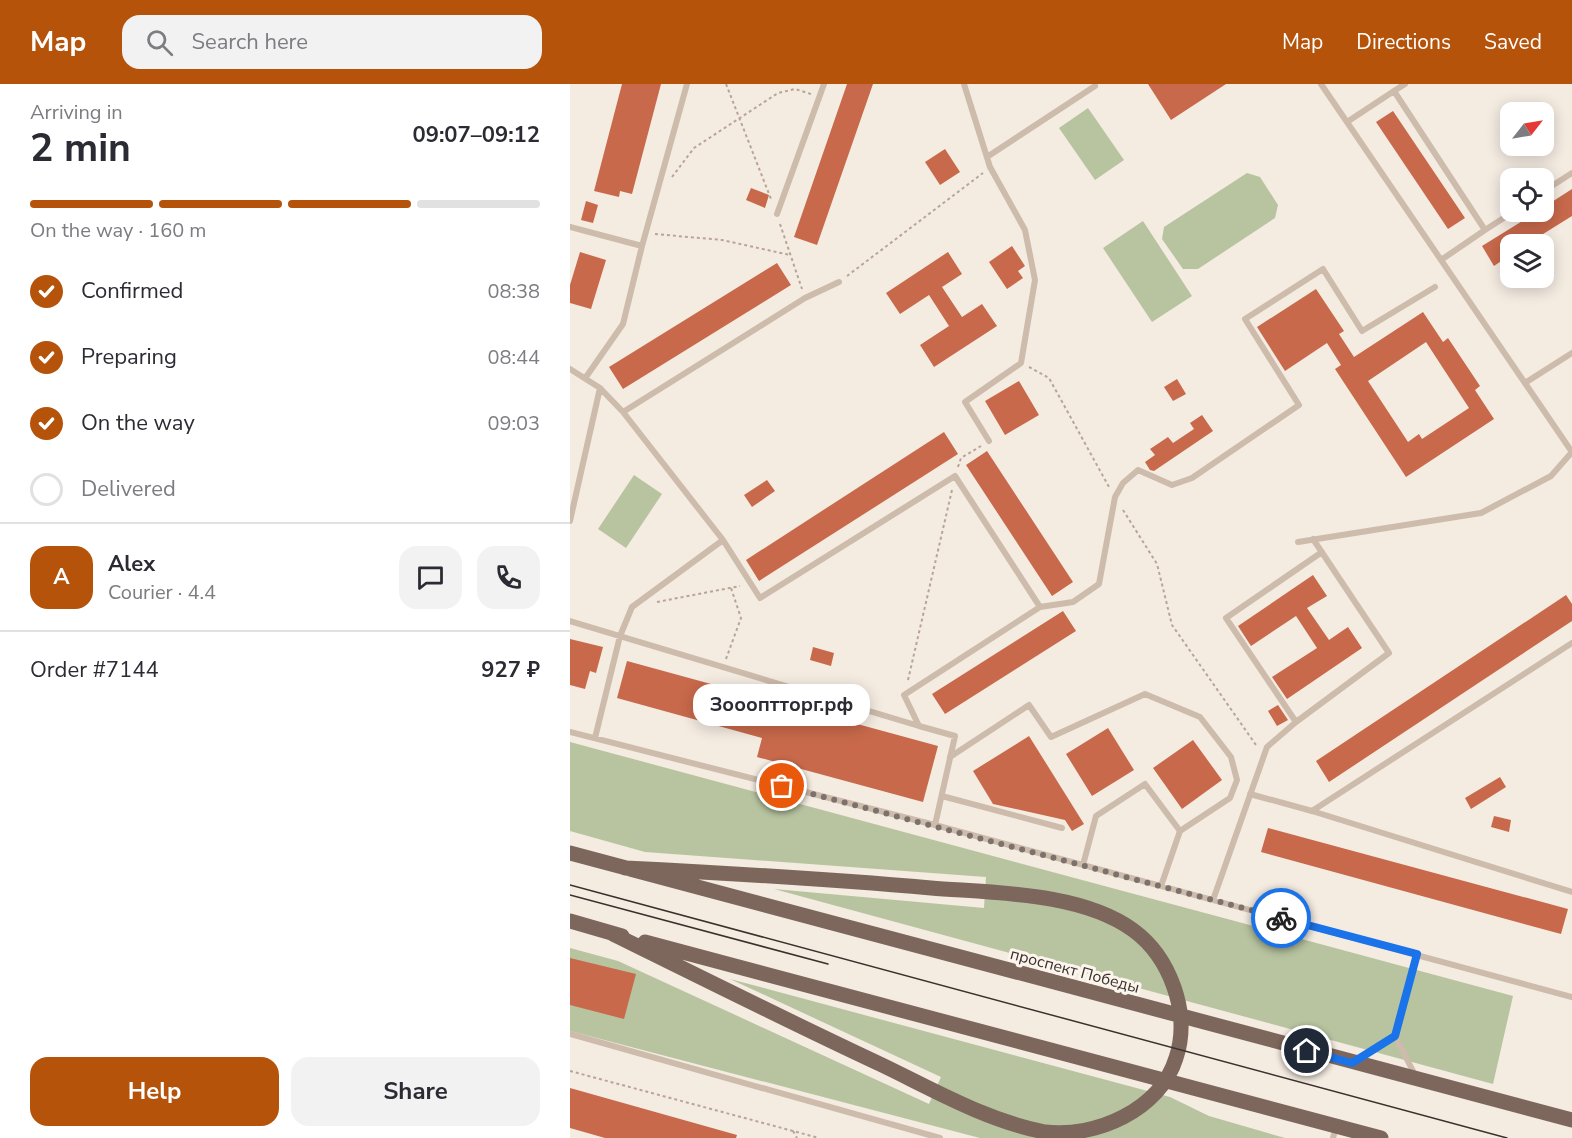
<!DOCTYPE html>
<html lang="en">
<head>
<meta charset="utf-8">
<style>
  :root { --surface:#fff; --page:#f2f2f3; --text:#2b2b33; --muted:#7c7c81; --line:#e1e1e2; --accent:#b45309 }
  body { margin:0; font-family:"Nunito Sans",sans-serif; background:var(--page); color:var(--text); height:100vh; display:flex; flex-direction:column; font-size:22px; white-space:nowrap }
  * { box-sizing:border-box; margin:0 }
  p { font-size:20px; color:var(--muted) }
  .icon { flex:none; width:33px; height:33px; fill:none; stroke:currentColor; stroke-width:2; stroke-linecap:round; stroke-linejoin:round }
  .map { position:relative; flex:1; overflow:hidden }
  .panel { display:flex; flex-direction:column; background:var(--surface); width:570px }
  .panel>* { flex:none }
  .needle { width:39px; rotate:59deg }
  .tools { position:absolute; left:930px; top:18px; display:grid; gap:12px }
  .tools a { display:grid; place-items:center; width:54px; height:54px; border-radius:12px; background:var(--surface); box-shadow:0 3px 15px #0003; font-size:30px }
  .pin { position:absolute; display:grid; place-items:center; width:51px; height:51px; color:#fff; margin:-26px; border:3px solid #fff; border-radius:50%; box-shadow:0 2px 6px #0007 }
  .courier { position:absolute; display:grid; place-items:center; width:60px; height:60px; margin:-30px; border:4px solid #1a73e8; border-radius:50%; background:#fff; color:#222; box-shadow:0 2px 8px #0007 }
  .bubble { position:absolute; height:42px; border-radius:18px; background:var(--surface); box-shadow:0 3px 15px #0003; font-size:20px; font-weight:700; line-height:42px; text-align:center }
  .overview em { font-style:normal; font-weight:700 }
  .overview div { display:flex; flex-direction:column-reverse }
  .overview { display:flex; align-items:center; justify-content:space-between; height:102px; padding:0 30px }
  h1 { font-size:39px; font-weight:700; line-height:45px }
  .bar { display:grid; grid-template-columns:repeat(4,1fr); gap:9px 6px; align-content:center; height:72px; padding:0 30px }
  .bar i { height:8px; border-radius:4px; background:var(--line) }
  .bar .active { background:var(--accent) }
  .bar p { grid-column:span 4 }
  .line { display:flex; align-items:center; gap:15px; padding:0 30px; border-top:2px solid var(--line) }
  .line div { flex:1 }
  .round { display:grid; place-items:center; flex:none; width:63px; height:63px; border-radius:18px; background:var(--page) }
  ol { padding:0 30px; list-style:none }
  li { display:flex; align-items:center; gap:18px; height:66px }
  li p { margin-inline-start:auto }
  li .icon { padding:6px; border-radius:50%; background:var(--accent); color:#fff; stroke-width:4 }
  li:last-child { color:var(--muted) }
  li i { width:33px; height:33px; border:3px solid var(--line); border-radius:50% }
  .cta { display:flex; gap:12px; margin-top:auto; padding:12px 30px }
  .cta a { flex:1; height:69px; border-radius:18px; background:var(--accent); color:#fff; font-size:24px; font-weight:700; line-height:69px; text-align:center }
  .cta a+a { background:var(--page); color:var(--text) }
  header { display:flex; align-items:center; gap:36px; box-sizing:border-box; height:84px; padding:0 30px; background:var(--accent); color:#fff }
  header strong { font-size:28px }
  nav { display:flex; gap:33px; margin-inline-start:auto; font-size:21px }
  .search { width:420px; height:54px; background:var(--page); display:flex; align-items:center; gap:15px; box-sizing:border-box; padding:0 21px; border-radius:18px; color:var(--muted); font-size:22px }
  main { display:flex; flex:1; min-height:0 }
  .map>svg:first-child { display:block }
</style>
</head>
<body>
<header>
<strong>Map</strong>
<div class="search"><svg class="icon" aria-label="search" viewBox="0 0 24 24"><circle cx="10" cy="10" r="6"/><path d="M15 15l6 6"/></svg>Search here</div>
<nav><a>Map</a><a>Directions</a><a>Saved</a></nav>
</header>
<main>
<section class="panel">
<div class="overview"><div><h1>2 min</h1><p>Arriving in</p></div><em>09:07–09:12</em></div>
<div class="bar"><i class="active"></i><i class="active"></i><i class="active"></i><i></i><p>On the way · 160 m</p></div>
<ol>
<li><svg class="icon" aria-label="check" viewBox="0 0 24 24"><path d="M5 12l5 5 9-10"/></svg>Confirmed<p>08:38</p></li>
<li><svg class="icon" aria-label="check" viewBox="0 0 24 24"><path d="M5 12l5 5 9-10"/></svg>Preparing<p>08:44</p></li>
<li><svg class="icon" aria-label="check" viewBox="0 0 24 24"><path d="M5 12l5 5 9-10"/></svg>On the way<p>09:03</p></li>
<li><i></i>Delivered</li>
</ol>
<div class="line" style="height:108px"><b class="round" style="background:var(--accent);color:#fff">A</b><div><b>Alex</b><p>Courier · 4.4</p></div><a class="round"><svg class="icon" aria-label="chat" viewBox="0 0 24 24"><path d="M4 5h16v11H9l-5 4z"/></svg></a><a class="round"><svg class="icon" aria-label="phone" viewBox="0 0 24 24"><path d="M5 4h4l2 5-3 2q2 4 5 5l2-3 5 2v4C11 20 4 13 5 4z"/></svg></a></div>
<div class="line" style="height:78px"><div>Order #7144</div><b>927 ₽</b></div>
<div class="cta"><a>Help</a><a>Share</a></div>
</section>
<div class="map">
<svg width="1002" height="1054" viewBox="0 0 1002 1054">
  <rect width="100%" height="100%" fill="#f4ebe1"/>
  <!-- green -->
  <path fill="#b8c4a0" d="M518,24L554,76L525,96L489,44Z
    M677,89L690,93L708,121L705,134L628,185H613L592,155L594,143Z
    M573,137L622,212L582,238L533,164Z
    M64,391L92,410L56,464L28,445Z
    M0,658L943,912L923,1000L204,805L414,824L416,793L75,768L0,747Z
    M0,864L48,877L359,1020L371,993L160,895L600,1013L639,1032L715,1054H410L0,947Z"/>
  <!-- building -->
  <path fill="#c8694b" fill-rule="evenodd" d="M52,0H91L62,110L50,107L49,113L24,107Z
    M277,0H303L247,161L224,153Z
    M578,0H656L601,36Z
    M823,27L895,134L878,145L806,38Z
    M375,65L390,88L370,101L355,78Z
    M181,104L199,111L195,124L176,116Z
    M1002,105V132L957,160H940V171L924,182L912,162L967,128H974V123Z
    M16,117L28,121L23,139L11,136Z
    M442,162L455,182L448,187L453,194L437,205L419,178Z
    M10,168L36,176L21,225L0,219V201Z
    M378,168L392,190L372,203L392,233L412,220L427,242L364,283L350,261L379,242L359,211L330,230L316,209Z
    M207,179L221,201L53,305L39,283Z
    M746,205L774,247L769,250L784,273L853,228L873,258L878,254L910,302L905,306L924,335L836,393L765,285L771,281L757,259L715,287L687,243ZM856,258L899,324L852,355L849,350L838,358L798,297Z
    M607,295L616,310L603,317L594,303Z
    M449,297L469,331L435,351L415,317Z
    M632,331L643,347L584,387L580,386L575,378L585,371L580,365L598,353L603,359L624,345L620,339Z
    M374,348L388,370L189,497L176,476Z
    M417,367L503,498L482,512L396,381Z
    M197,396L205,407L182,423L174,411Z
    M743,491L757,512L737,524L759,556L778,543L792,564L717,615L702,593L747,564L726,532L681,562L668,542Z
    M996,511L1002,520V537L759,698L746,677Z
    M493,527L506,547L375,630L362,610Z
    M0,555L33,563L26,589L20,587L15,605L0,601Z
    M243,563L264,569L261,582L240,576Z
    M57,577L368,662L353,718L187,673L192,654L47,614Z
    M708,621L718,636L707,642L698,627Z
    M538,644L564,686L522,712L496,670Z
    M459,652L514,740L502,747L495,736L423,720L403,687Z
    M623,656L652,696L612,725L583,684Z
    M930,693L936,703L901,725L895,714Z
    M924,732L941,736L939,748L921,743Z
    M698,744L998,825L991,850L691,768Z
    M0,874L66,890L54,935L0,921Z
    M0,1004L167,1051L166,1054H35L0,1044Z"/>
  <g fill="none" stroke-linecap="round" stroke-linejoin="round">
    <!-- path -->
    <path stroke="#b9a596" stroke-width="2" stroke-dasharray="3 3" stroke-linecap="butt" d="M156,0L201,115
      M102,93L124,64L208,9L225,5L241,10
      M210,140L232,205
      M85,150L152,156L220,171
      M277,192L413,89
      M459,283L479,294L539,403
      M388,383L391,374L411,362
      M553,426L587,480L602,541L686,661
      M87,518L170,502
      M156,575L171,534L161,504
      M338,596L382,406
      M0,987L249,1054
      M223,1047L227,1054"/>
    <!-- lane -->
    <path stroke="#cdbbac" stroke-width="6" d="M394,0L420,83L455,146L465,196L451,279L395,318L419,357
      M751,0L1002,368
      M835,0L824,7L915,146L943,128
      M777,38L824,7
      M417,73L525,2
      M974,107L1002,89
      M207,130L254,0
      M0,143L72,162L117,0
      M871,176L915,146
      M0,285L30,304L53,328L153,456
      M16,293L53,240L72,162
      M955,299L1002,269
      M53,328L235,214L269,198
      M0,437L30,304
      M728,458L911,429L981,392L1002,368
      M470,523L503,518L529,500L545,413L553,399L568,386L602,401L622,394L729,321L675,235L753,185L792,247L865,203
      M0,537L349,642
      M726,638L656,534L752,468
      M0,648L365,741L1002,913
      M25,654L50,552L62,523L153,456L190,514L385,392L470,523L334,611L349,642L385,652L365,741
      M380,673L459,621L481,653L575,610L630,633L661,673L667,696L660,714L610,747L591,802
      M680,710L742,727L1002,808
      M372,712L492,744
      M742,727L1002,559
      M513,781L526,732L575,700L610,747
      M643,816L697,663L726,638L819,569L743,455
      M0,950L370,1054
      M787,976L825,952
      M845,991L825,952L847,870
      M763,1054L766,1043"/>
    <!-- primary -->
    <path stroke="#7d675c" stroke-width="15" d="M0,769L1002,1036
      M0,837L52,852
      M43,850C132,894 222,939 312,981C364,1006 417,1037 475,1048C526,1054 590,1026 606,974C621,929 600,873 563,846C511,808 423,809 361,804C259,795 157,789 55,784
      M75,858L811,1054"/>
    <!-- tram -->
    <path stroke="#3b302b" stroke-width="1.5" d="M0,801L937,1054
      M0,811L258,880"/>
  </g>
  <g fill="none" stroke-linecap="round" stroke-linejoin="round">
    <!-- done -->
    <path stroke="#7c716b" stroke-width="6" stroke-dasharray="0 10.8" d="M212,702L711,834"/>
    <!-- route -->
    <path stroke="#1a73e8" stroke-width="8" d="M711,834L847,870L825,952L782,979L737,967"/>
  </g>
  <g text-anchor="middle" stroke-width="6" stroke-linejoin="round" paint-order="stroke">
    <!-- street labels -->
    <g font-size="16" fill="#3b302b" stroke="#fbf5ee">
      <text transform="translate(505 886) rotate(15)" y="6">проспект Победы</text>
    </g>
  </g>
</svg>
<div class="tools">
<a><svg class="needle" viewBox="-14 -14 28 28"><path d="M0-13l5 13h-10z" fill="#e53935"/><path d="M0 13l5-13h-10z" fill="#7c7c81"/></svg></a>
<a><svg class="icon" aria-label="locate" viewBox="0 0 24 24"><circle cx="12" cy="12" r="6"/><path d="M12 2v4M12 18v4M2 12h4M18 12h4"/></svg></a>
<a><svg class="icon" aria-label="layers" viewBox="0 0 24 24"><path d="M12 4l9 5-9 5-9-5zM3 14l9 5 9-5"/></svg></a>
</div>
<div class="pin" style="left:212px;top:702px;background:#ea580c"><svg class="icon" aria-label="bag" viewBox="0 0 24 24"><path d="M5 8h14l-1 12H6zM9 8a3 3 0 0 1 6 0"/></svg></div>
<div class="pin" style="left:737px;top:967px;background:#1f2937"><svg class="icon" aria-label="home" viewBox="0 0 24 24"><path d="M3 11l9-7 9 7M6 9v11h12V9"/></svg></div>
<div class="courier" style="left:711px;top:834px"><svg class="icon" aria-label="bike" viewBox="0 0 24 24"><circle cx="6" cy="16" r="4"/><circle cx="18" cy="16" r="4"/><path d="M6 16l4-8h5l3 8M10 8l3 8H6M13 5h3"/></svg></div>
<div class="bubble" style="left:123px;top:600px;width:177px">Зоооптторг.рф</div>
</div>
</main>
</body>
</html>
